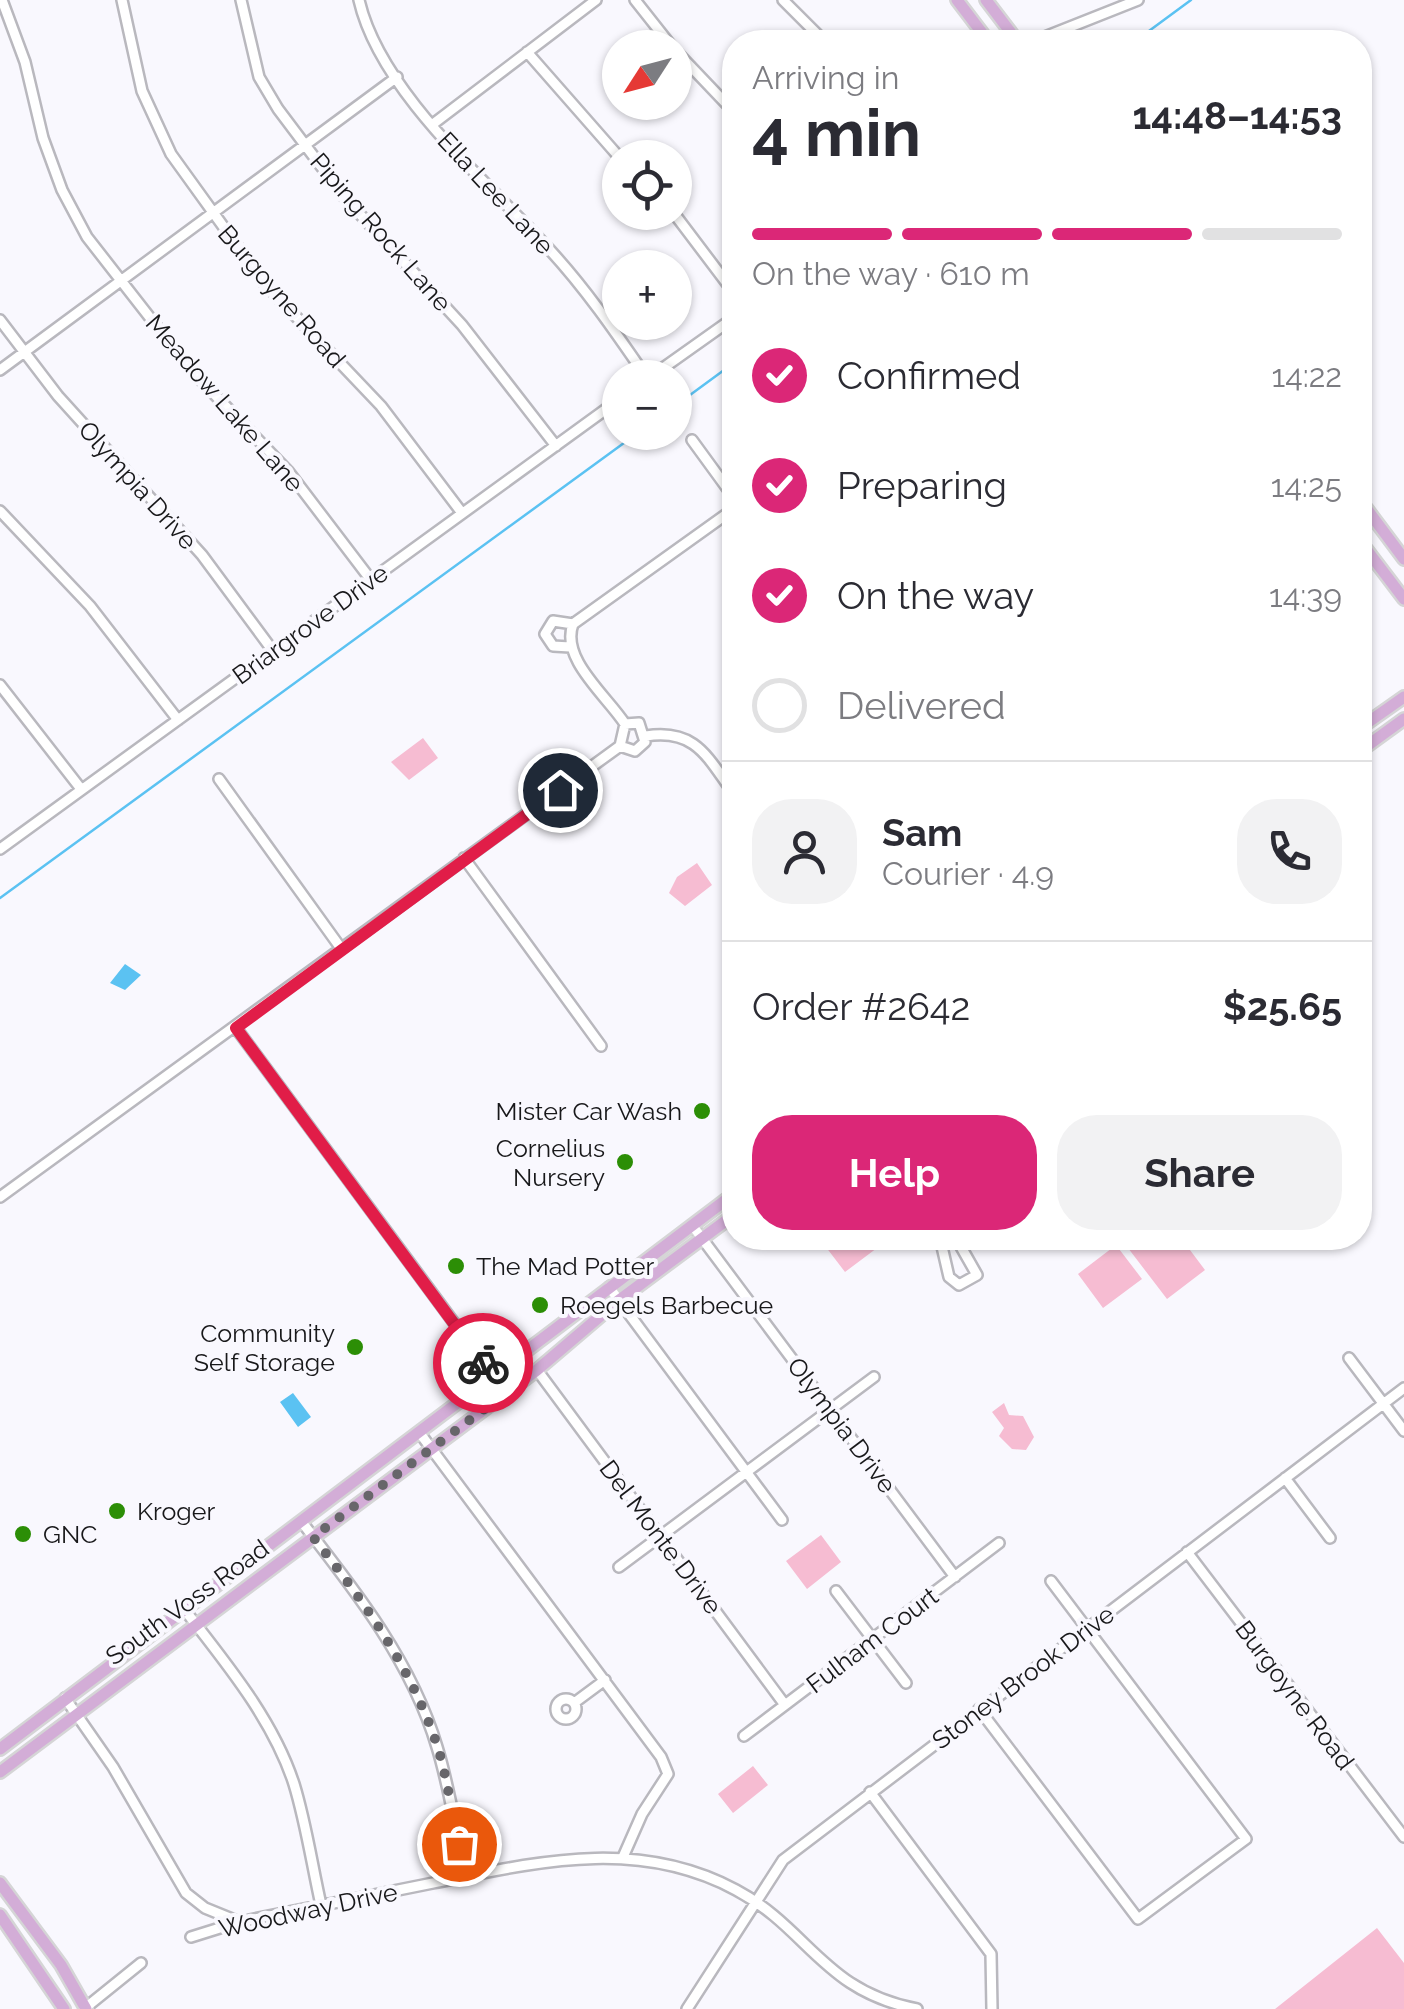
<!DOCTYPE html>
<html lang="en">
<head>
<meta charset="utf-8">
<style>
  :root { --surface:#fff; --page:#f2f2f3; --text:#2b2b33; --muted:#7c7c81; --line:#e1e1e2; --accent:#db2777 }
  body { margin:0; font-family:Raleway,sans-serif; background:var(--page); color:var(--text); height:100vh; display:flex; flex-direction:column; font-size:38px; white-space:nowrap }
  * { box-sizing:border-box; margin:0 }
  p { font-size:32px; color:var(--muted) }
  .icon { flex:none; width:55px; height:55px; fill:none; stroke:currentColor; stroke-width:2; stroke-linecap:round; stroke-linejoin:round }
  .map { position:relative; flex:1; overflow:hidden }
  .sheet { position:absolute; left:722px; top:30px; width:650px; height:1220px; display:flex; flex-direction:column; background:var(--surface); border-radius:40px; box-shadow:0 2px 8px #0004 }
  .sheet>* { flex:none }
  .needle { width:65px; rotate:234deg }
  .controls { position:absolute; left:602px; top:30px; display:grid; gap:20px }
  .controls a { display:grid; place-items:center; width:90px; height:90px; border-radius:50%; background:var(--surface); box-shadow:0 2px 8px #0004; font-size:50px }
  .pin { position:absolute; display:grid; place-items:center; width:85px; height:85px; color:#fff; margin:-42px; border:5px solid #fff; border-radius:50%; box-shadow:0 2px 10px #0007 }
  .courier { position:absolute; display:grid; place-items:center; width:100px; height:100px; margin:-50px; border:8px solid #e11d48; border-radius:50%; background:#fff; color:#222; box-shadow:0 2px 12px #0007 }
  .headline em { font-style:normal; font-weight:700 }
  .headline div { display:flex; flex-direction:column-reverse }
  .headline { display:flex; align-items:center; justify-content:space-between; height:170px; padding:0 30px }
  h1 { font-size:65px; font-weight:700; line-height:75px }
  .bar { display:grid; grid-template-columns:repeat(4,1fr); gap:15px 10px; align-content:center; height:120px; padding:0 30px }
  .bar i { height:12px; border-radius:8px; background:var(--line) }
  .bar .active { background:var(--accent) }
  .bar p { grid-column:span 4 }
  .line { display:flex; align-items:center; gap:25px; padding:0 30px; border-top:2px solid var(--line) }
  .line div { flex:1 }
  .round { display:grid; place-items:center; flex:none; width:105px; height:105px; border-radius:40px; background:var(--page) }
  ol { padding:0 30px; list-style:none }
  li { display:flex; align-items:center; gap:30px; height:110px }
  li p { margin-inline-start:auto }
  li .icon { padding:10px; border-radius:50%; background:var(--accent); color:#fff; stroke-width:4 }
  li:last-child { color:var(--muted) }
  li i { width:55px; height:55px; border:5px solid var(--line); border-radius:50% }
  .action { display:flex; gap:20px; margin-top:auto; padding:20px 30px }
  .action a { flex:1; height:115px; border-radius:40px; background:var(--accent); color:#fff; font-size:40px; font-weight:700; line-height:115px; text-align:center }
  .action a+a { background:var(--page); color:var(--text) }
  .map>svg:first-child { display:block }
</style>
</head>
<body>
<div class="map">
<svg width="1404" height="2009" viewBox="0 0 1404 2009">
  <rect width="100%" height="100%" fill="#f9f8fe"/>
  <!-- green -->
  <path fill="#f6bcd2" d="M423,738L438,758L409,780L391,762Z
    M697,863L712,885L685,906L669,893L677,877Z
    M819,1238H869L877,1248L845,1272Z
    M1143,1238H1181L1205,1270L1167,1299L1128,1248Z
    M1116,1245L1142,1279L1103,1308L1078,1274Z
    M1004,1403L1009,1415L1023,1416L1034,1437L1026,1450L1012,1449L999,1436L1004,1428L992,1412Z
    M821,1535L841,1562L807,1589L786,1561Z
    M753,1766L768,1785L733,1813L718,1794Z
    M1377,1928L1404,1963V2009H1275Z"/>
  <!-- water -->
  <path fill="#5bc2f2" d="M125,964L141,975L125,990L110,983Z
    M293,1393L311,1417L298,1427L280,1402Z"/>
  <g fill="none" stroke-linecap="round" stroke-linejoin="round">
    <!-- stream -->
    <path stroke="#5bc2f2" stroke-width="2.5" d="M1134,42L1191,0
      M675,406L735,362
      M0,898L639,432"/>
    <defs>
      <path id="minor" d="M2,0L25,62L43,138L62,190L87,237L190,369L288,471L371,580
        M122,0L142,91L171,154L264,283L381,406L462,513
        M241,0L259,77L278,109L345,198L462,325L556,446
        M359,0C380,92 487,181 549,249C586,289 616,333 647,378
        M635,0L673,48
        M783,0L825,42
        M1032,42L1138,0
        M675,50L735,113
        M527,52L620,158
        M433,124L596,0
        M673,212L735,294
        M0,320L58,396L202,555L273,651
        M0,370L397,77
        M649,378L735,317
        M692,440L735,499
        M0,511L90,606L178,720
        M570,647L553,646L545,634L553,621L573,624
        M0,685L81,789
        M646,736C697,728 708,759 735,795
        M620,746L635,751L645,742L639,723L625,724
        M219,779L340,947
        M0,849L620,399
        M464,858L601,1046
        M236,1028L506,1393
        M0,1197L620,746L625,724C607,696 560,659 573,624L735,508
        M692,1225L955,1577
        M940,1238L949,1277L959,1285L977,1275L956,1238
        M609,1287L782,1520
        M1349,1358L1404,1431
        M537,1370L785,1705
        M419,1432L661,1757L668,1774L642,1814L623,1857
        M1285,1478L1330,1538
        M301,1521C355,1590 412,1662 437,1747C450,1789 456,1834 466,1876
        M1187,1552L1404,1837
        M619,1567L874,1377
        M836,1591L906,1683
        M184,1609C225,1662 273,1719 294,1784C306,1823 312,1865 321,1905
        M65,1698L113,1767L186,1893L205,1908L237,1921
        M556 1709a10 10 0 1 1 20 0a10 10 0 1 1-20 0Z
        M574,1703L605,1680
        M979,1709L1138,1919L1246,1839L1051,1581
        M744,1736L999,1543
        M870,1792L991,1954L992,2009
        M191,1937L239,1922C304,1909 368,1896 433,1883C537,1862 637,1837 736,1890C809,1929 823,1991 917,2009
        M84,2009L141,1963
        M687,2009L783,1860L1404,1388"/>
      <path id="major" d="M957,0L989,42
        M986,0L1018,42
        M1360,500L1404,559
        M1360,541L1404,599
        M1360,728L1404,697
        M1360,751L1404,719
        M0,1749L735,1193
        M0,1772L537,1370L618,1301L735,1214
        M0,1883L61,1965L86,2009
        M0,1915L64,2009"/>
    </defs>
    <!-- minor casing -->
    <use href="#minor" stroke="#b9b8be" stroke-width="14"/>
    <!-- major casing -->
    <use href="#major" stroke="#d5d5d6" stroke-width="16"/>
    <!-- minor -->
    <use href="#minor" stroke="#fff" stroke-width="9"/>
    <!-- major -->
    <use href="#major" stroke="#d3add7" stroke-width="11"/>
  </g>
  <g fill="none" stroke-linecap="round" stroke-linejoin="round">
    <!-- done -->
    <path stroke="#67666a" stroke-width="10" stroke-dasharray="0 18" d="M459,1844C451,1811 447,1776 437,1745C411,1667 363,1600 313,1537L506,1393L483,1363"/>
    <!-- route -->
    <path stroke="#e11d48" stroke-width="12" d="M483,1363L236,1028L560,790"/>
  </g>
  <!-- markers -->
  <g fill="#2c8e06" stroke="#f9f8fe" stroke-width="4">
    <circle cx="702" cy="1111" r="10"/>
    <circle cx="625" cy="1162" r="10"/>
    <circle cx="456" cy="1266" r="10"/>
    <circle cx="540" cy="1305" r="10"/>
    <circle cx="355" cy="1347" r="10"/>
    <circle cx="117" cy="1511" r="10"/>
    <circle cx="23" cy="1534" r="10"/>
  </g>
  <g text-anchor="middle" stroke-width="8" stroke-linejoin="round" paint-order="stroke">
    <!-- street labels -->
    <g font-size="25" fill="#18181a" stroke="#f9f8fe">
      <text transform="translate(496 193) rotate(47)" y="9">Ella Lee Lane</text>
      <text transform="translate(381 232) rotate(49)" y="9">Piping Rock Lane</text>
      <text transform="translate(282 296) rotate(49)" y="9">Burgoyne Road</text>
      <text transform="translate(225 403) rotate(49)" y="9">Meadow Lake Lane</text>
      <text transform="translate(138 485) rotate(48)" y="9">Olympia Drive</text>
      <text transform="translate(310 624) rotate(-36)" y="9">Briargrove Drive</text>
      <text transform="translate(842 1425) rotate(53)" y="9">Olympia Drive</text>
      <text transform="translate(661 1537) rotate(53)" y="9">Del Monte Drive</text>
      <text transform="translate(187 1602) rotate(-36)" y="9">South Voss Road</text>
      <text transform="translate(872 1640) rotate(-37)" y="9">Fulham Court</text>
      <text transform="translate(1023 1677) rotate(-37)" y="9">Stoney Brook Drive</text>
      <text transform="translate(1295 1695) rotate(53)" y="9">Burgoyne Road</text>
      <text transform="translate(308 1910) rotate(-12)" y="9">Woodway Drive</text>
    </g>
    <!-- poi labels -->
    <g font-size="25" fill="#18181a" stroke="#f9f8fe" text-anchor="start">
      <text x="682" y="1120" text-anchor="end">Mister Car Wash</text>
      <text x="605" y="1157" text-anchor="end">Cornelius<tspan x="605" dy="29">Nursery</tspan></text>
      <text x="476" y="1275">The Mad Potter</text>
      <text x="560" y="1314">Roegels Barbecue</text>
      <text x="335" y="1342" text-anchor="end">Community<tspan x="335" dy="29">Self Storage</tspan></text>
      <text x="137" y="1520">Kroger</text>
      <text x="43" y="1543">GNC</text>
    </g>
  </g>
</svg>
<div class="controls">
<a><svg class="needle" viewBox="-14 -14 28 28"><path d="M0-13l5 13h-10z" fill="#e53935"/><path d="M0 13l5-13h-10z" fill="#7c7c81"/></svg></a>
<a><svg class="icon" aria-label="locate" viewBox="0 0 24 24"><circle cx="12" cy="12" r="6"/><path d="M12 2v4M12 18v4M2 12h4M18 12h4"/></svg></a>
<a>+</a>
<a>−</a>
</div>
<div class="pin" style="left:459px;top:1844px;background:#ea580c"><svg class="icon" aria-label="bag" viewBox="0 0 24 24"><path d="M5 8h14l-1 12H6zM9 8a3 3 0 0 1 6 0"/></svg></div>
<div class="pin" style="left:560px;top:790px;background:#1f2937"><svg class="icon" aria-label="home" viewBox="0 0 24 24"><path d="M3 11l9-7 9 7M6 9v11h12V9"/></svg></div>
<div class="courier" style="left:483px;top:1363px"><svg class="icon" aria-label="bike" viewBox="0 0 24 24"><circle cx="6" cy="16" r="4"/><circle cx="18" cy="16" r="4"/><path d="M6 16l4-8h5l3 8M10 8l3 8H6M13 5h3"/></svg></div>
<section class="sheet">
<div class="headline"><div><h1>4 min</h1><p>Arriving in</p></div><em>14:48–14:53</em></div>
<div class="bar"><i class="active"></i><i class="active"></i><i class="active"></i><i></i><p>On the way · 610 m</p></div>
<ol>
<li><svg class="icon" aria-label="check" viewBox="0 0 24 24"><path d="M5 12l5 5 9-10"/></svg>Confirmed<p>14:22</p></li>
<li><svg class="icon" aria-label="check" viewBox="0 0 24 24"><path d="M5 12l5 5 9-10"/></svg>Preparing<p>14:25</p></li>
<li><svg class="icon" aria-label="check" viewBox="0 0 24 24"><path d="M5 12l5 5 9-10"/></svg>On the way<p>14:39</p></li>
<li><i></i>Delivered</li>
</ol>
<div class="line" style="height:180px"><a class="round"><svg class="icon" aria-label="person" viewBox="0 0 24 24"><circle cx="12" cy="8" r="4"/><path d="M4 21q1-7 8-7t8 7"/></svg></a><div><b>Sam</b><p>Courier · 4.9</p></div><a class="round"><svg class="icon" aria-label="phone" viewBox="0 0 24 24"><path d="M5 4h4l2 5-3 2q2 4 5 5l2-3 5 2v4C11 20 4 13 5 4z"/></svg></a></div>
<div class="line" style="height:130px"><div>Order #2642</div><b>$25.65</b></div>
<div class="action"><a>Help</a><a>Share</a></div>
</section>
</div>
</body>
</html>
